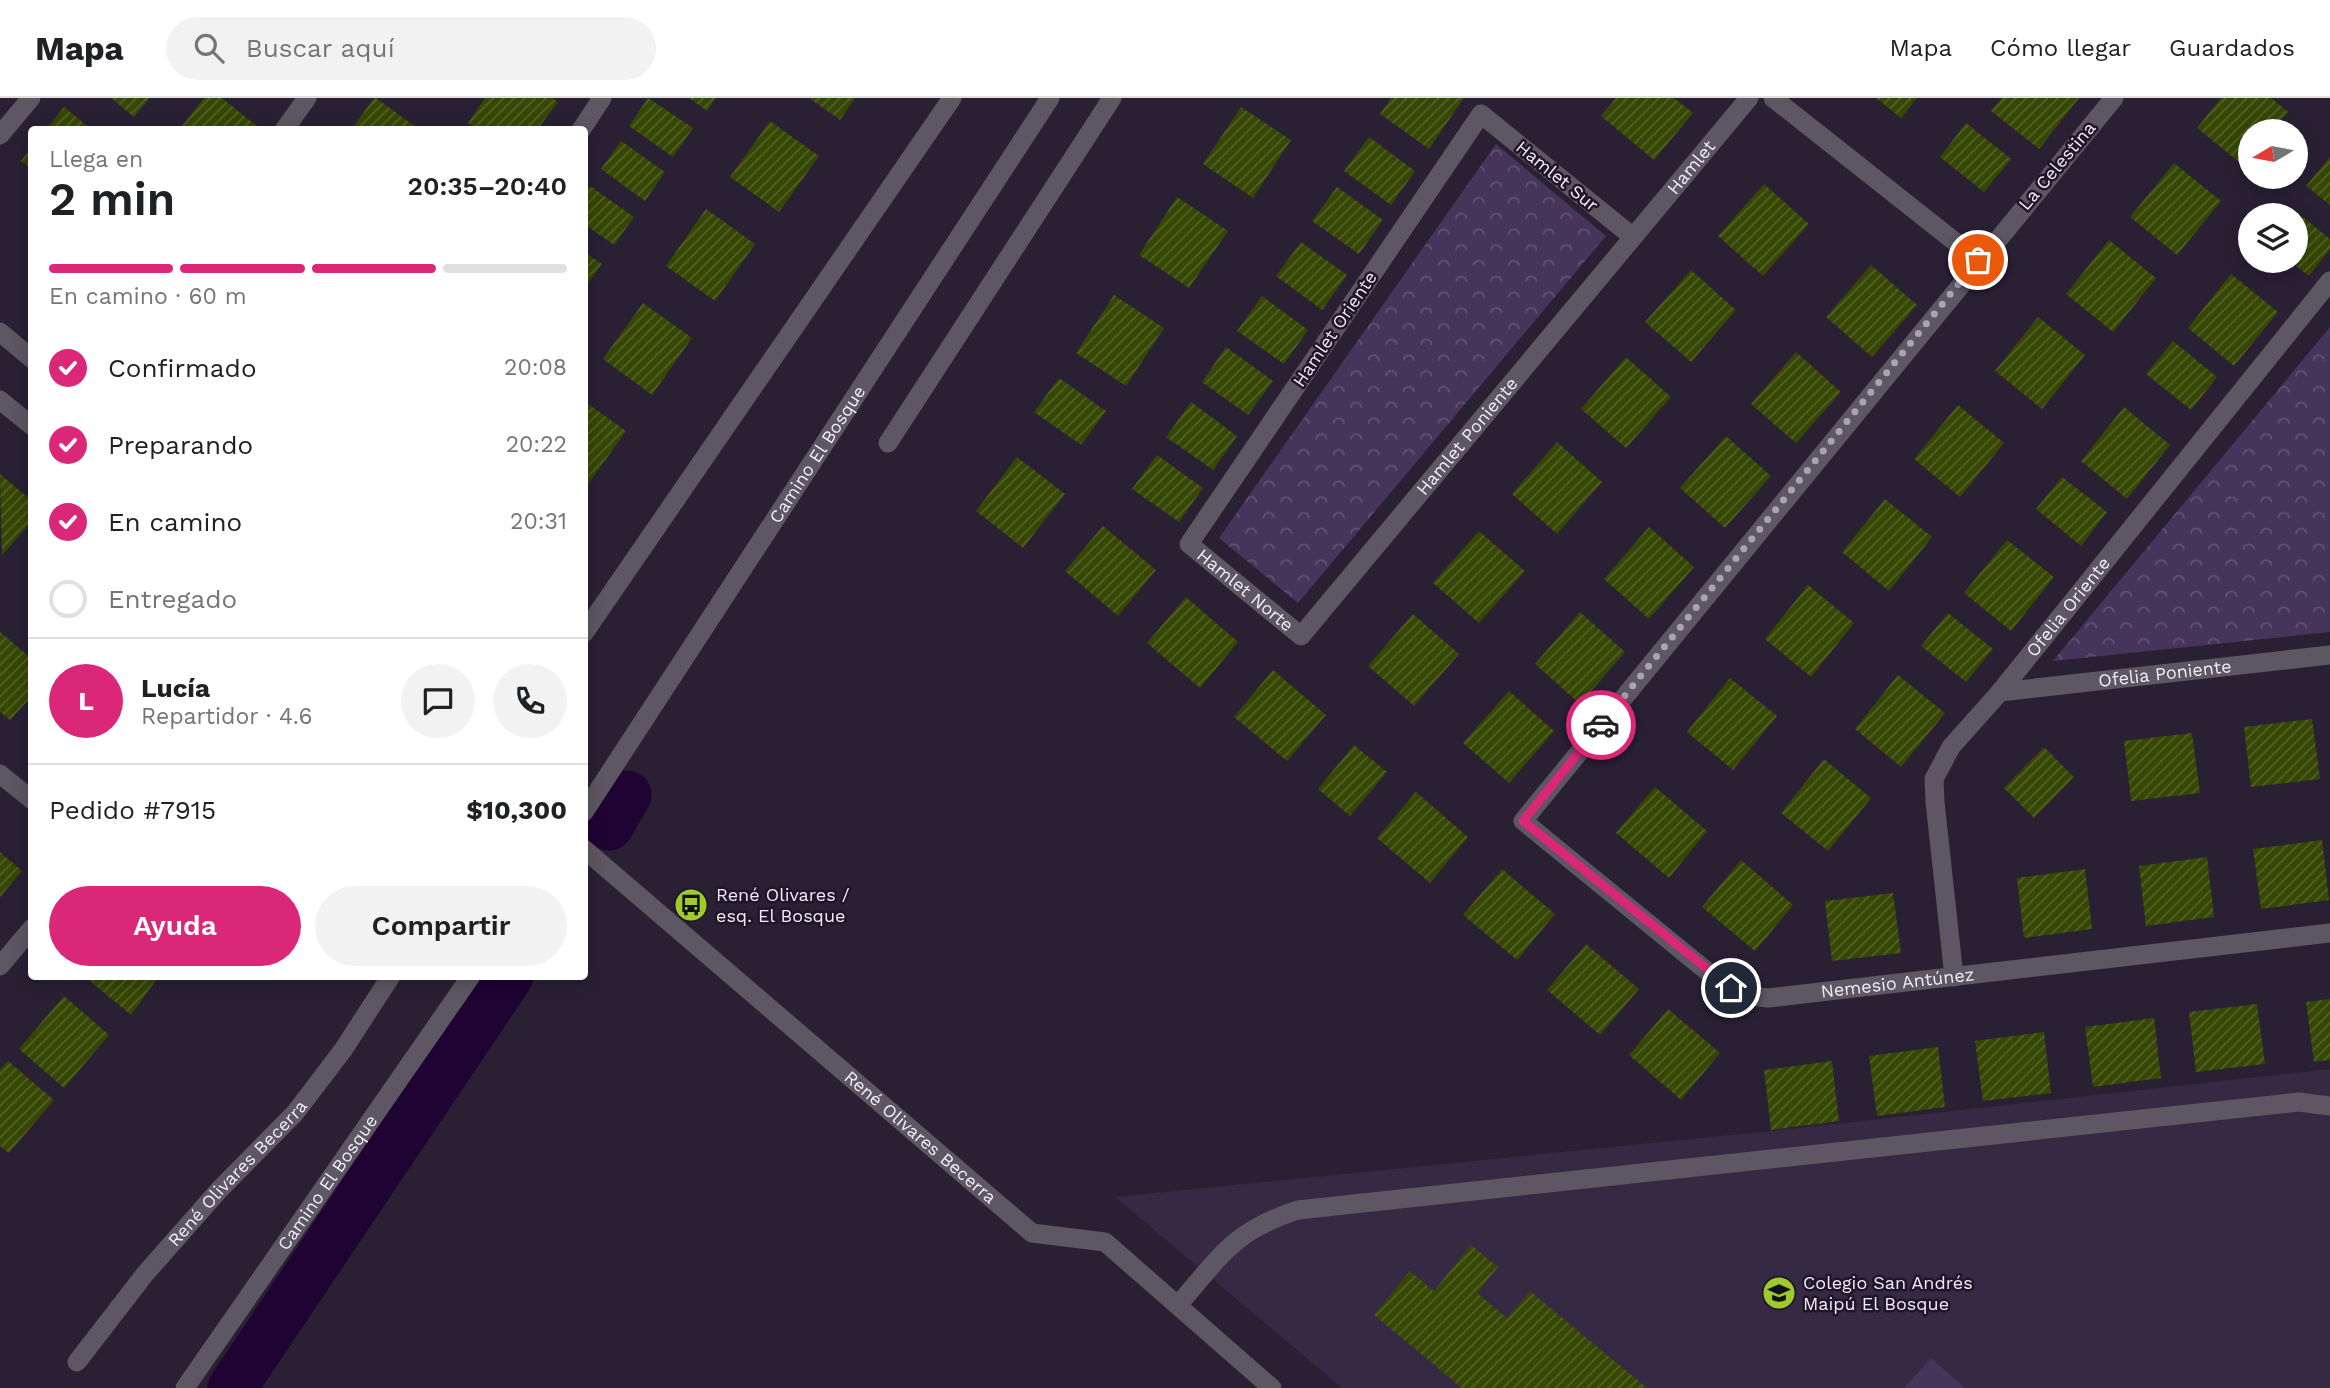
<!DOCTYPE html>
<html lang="es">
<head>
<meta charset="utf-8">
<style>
  :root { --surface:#fff; --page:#f2f2f2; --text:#202124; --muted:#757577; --line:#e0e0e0; --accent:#db2777 }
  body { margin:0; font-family:"Work Sans",sans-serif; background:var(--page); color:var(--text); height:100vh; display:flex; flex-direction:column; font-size:26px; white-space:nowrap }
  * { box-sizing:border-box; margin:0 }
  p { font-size:23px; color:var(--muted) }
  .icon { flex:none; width:38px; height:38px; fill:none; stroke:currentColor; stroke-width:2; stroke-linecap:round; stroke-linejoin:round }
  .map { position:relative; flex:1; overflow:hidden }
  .drawer { position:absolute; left:28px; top:28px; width:560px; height:854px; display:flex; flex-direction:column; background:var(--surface); border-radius:7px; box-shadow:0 4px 18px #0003 }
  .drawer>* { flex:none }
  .needle { width:46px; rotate:260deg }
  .buttons { position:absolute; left:2238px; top:21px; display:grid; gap:14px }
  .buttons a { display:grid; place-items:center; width:70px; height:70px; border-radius:50%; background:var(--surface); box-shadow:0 4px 18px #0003; font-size:35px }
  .pin { position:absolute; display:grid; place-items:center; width:60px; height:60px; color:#fff; margin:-30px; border:4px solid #fff; border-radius:50%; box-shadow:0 2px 7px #0007 }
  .courier { position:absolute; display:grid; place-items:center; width:70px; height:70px; margin:-35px; border:5px solid #db2777; border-radius:50%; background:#fff; color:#222; box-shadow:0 2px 9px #0007 }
  .head em { font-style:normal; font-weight:600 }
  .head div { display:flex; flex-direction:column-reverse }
  .head { display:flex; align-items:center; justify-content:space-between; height:119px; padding:0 21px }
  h1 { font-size:46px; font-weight:600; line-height:52px }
  .bar { display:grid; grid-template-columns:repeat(4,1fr); gap:10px 7px; align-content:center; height:84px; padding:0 21px }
  .bar i { height:9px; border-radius:5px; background:var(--line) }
  .bar .selected { background:var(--accent) }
  .bar p { grid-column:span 4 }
  .line { display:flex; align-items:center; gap:18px; padding:0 21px; border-top:2px solid var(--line) }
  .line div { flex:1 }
  .round { display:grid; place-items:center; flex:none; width:74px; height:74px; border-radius:37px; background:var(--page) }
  ol { padding:0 21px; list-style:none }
  li { display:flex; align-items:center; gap:21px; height:77px }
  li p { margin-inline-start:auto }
  li .icon { padding:7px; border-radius:50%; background:var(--accent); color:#fff; stroke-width:4 }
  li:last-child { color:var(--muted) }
  li i { width:38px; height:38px; border:4px solid var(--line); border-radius:50% }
  .primary-button { display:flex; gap:14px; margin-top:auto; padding:14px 21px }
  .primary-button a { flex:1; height:80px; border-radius:42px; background:var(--accent); color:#fff; font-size:28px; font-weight:600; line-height:80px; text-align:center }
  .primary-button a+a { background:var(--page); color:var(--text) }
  header { display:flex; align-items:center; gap:42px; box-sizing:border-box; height:98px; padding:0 35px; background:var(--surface); border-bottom:2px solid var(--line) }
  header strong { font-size:33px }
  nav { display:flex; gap:38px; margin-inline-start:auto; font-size:24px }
  .search { width:490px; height:63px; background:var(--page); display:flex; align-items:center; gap:18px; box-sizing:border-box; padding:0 24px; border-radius:38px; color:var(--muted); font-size:26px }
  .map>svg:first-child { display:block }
</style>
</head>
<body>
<header>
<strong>Mapa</strong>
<div class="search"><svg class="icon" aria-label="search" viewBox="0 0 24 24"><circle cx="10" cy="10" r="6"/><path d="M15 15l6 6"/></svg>Buscar aquí</div>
<nav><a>Mapa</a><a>Cómo llegar</a><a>Guardados</a></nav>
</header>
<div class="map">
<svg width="2330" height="1290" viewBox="0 0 2330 1290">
  <defs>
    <pattern id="park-crowns" width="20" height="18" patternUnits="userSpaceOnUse" patternTransform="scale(1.75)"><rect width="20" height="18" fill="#47345a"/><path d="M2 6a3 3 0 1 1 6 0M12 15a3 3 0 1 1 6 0" fill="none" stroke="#625272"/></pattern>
    <pattern id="building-hatch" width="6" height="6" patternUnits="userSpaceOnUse" patternTransform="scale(1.75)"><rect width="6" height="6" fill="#354703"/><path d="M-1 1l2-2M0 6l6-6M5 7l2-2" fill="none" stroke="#536228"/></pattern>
  </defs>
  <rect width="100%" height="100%" fill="#292034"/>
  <!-- built -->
  <path fill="#352943" d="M2330,971V1290H1342L1115,1099L1771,1033Z"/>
  <!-- park -->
  <path fill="url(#park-crowns)" d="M1496,46L1606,138L1298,505L1219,440Z
    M2330,229V534L2053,563Z"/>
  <!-- pitch -->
  <path fill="#47345a" d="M1931,1260L1965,1290H1904Z"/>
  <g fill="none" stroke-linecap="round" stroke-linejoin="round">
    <!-- canal -->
    <path stroke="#1e0333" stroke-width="49" d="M609,728L627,697
      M232,1290L509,878"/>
  </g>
  <!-- building -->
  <path fill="url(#building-hatch)" d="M111,0H150L134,19Z
    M204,0H222L258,29L179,32Z
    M374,0H376L420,32H351Z
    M485,0H552L558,4L537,32H477L468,25Z
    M648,0L693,30L673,59L629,28Z
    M689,0H716L707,13Z
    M809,0H855L840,22Z
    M1391,0H1464L1429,51L1380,16Z
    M1616,0H1674L1693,15L1654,62L1601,18Z
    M1876,0H1917L1901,20Z
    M2002,0H2079L2039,51L1991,13Z
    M2221,0H2271L2288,14L2272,33H2250V60L2244,68L2197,30Z
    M64,9L92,32H46Z
    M1241,9L1291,42L1253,100L1203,66Z
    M770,23L819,58L779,114L730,79Z
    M1966,25L2011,61L1984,94L1940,59Z
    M1369,39L1415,73L1391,107L1344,73Z
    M621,43L665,74L645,103L601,71Z
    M32,49V71L21,63Z
    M2330,59V107L2306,88Z
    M2174,65L2221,103L2177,157L2130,119Z
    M1764,86L1809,126L1763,178L1718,138Z
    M590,88L634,119L614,147L584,126V96Z
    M1337,89L1383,122L1359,156L1312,123Z
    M1177,99L1228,133L1189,190L1139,157Z
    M2290,109L2330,141V151L2309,178L2290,163H2296V117H2283Z
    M706,111L755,146L715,203L666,168Z
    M2109,142L2156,180L2113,234L2066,196Z
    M1301,144L1347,177L1322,212L1276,178Z
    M584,154L602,166L584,191Z
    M1871,167L1917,207L1872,259L1826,219Z
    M1691,172L1736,212L1691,264L1645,224Z
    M2231,176L2278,214L2234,268L2188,230Z
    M1114,197L1164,230L1126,288L1076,255Z
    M1262,198L1308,232L1284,266L1237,233Z
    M643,205L692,240L652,297L603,261Z
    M2038,219L2085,257L2042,311L1995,273Z
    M2173,243L2217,279L2191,312L2146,276Z
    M1226,249L1273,283L1248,317L1202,284Z
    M1796,254L1841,294L1796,345L1751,306Z
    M1626,259L1671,299L1626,350L1581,311Z
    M1059,280L1106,313L1081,347L1034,314Z
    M584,303L626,333L586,389L584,388Z
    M1191,304L1237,338L1213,372L1166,339Z
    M1958,307L2004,345L1960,399L1914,361Z
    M2124,309L2170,347L2127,401L2081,363Z
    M1726,338L1771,378L1725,430L1680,390Z
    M1557,344L1602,384L1557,436L1512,396Z
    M1157,357L1203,390L1179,424L1132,391Z
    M1017,359L1065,396L1023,450L976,413Z
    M0,376L32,403V423L2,457Z
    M2062,379L2107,414L2081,448L2036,411Z
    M1885,401L1932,439L1889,493L1842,454Z
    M1103,428L1156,472L1118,518L1065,473Z
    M1649,429L1694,469L1649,521L1604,481Z
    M1479,433L1525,473L1479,525L1433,485Z
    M2007,442L2054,479L2011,533L1964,495Z
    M1808,487L1854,525L1811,579L1765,541Z
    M1186,499L1238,544L1200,590L1147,545Z
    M1580,514L1625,554L1580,606L1535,566Z
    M1948,515L1993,551L1966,584L1921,548Z
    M1413,516L1459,556L1414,608L1368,568Z
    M0,534L32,561V598L10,622L0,614Z
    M1273,572L1326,617L1287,663L1234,619Z
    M1898,577L1945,615L1901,669L1855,631Z
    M1730,580L1777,618L1733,672L1687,634Z
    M1509,593L1554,633L1509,685L1463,645Z
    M2312,621L2320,681L2251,689L2244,629Z
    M2192,635L2200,695L2131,703L2124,643Z
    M1354,647L1387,674L1350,718L1318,691Z
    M2044,649L2074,679L2034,720L2004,690Z
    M1824,661L1871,700L1828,753L1781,715Z
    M1655,689L1707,733L1669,780L1616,735Z
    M1416,694L1468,739L1430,785L1377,740Z
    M2322,742L2329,802L2261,811L2253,751Z
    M0,754L22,773L0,799Z
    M2207,759L2214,819L2146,828L2139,768Z
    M1741,762L1793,807L1755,853L1702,809Z
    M1502,771L1555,816L1517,862L1463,817Z
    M2085,771L2092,831L2024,840L2017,780Z
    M1893,795L1901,855L1832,863L1825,803Z
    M1586,846L1639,891L1600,937L1547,892Z
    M84,878H159L131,917Z
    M64,898L109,937L64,990L19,951Z
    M2330,901V962L2314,964L2306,904Z
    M2257,906L2265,966L2196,974L2189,914Z
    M1668,911L1720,955L1681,1002L1629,957Z
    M2154,920L2161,980L2093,989L2085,929Z
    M2044,934L2051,995L1983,1003L1975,943Z
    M1938,949L1945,1009L1877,1018L1869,958Z
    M8,963L54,1002L9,1055L0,1048V972Z
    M1832,963L1839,1023L1771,1032L1764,972Z
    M1471,1147L1498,1169L1477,1195L1507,1220L1530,1193L1647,1290H1462L1374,1217L1410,1173L1434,1193Z"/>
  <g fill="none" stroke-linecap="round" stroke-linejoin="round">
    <!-- service -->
    <path stroke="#5c5762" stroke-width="19" d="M1178,1207C1221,1158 1233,1133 1298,1112L2299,1004L2330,1008"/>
    <!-- minor -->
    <g stroke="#5c5762" stroke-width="19">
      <path d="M1773,0L1978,162"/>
      <path id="s1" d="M2114,0L1523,723L1719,883L1744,897L1768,900L2330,835"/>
      <path d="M284,32L307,0"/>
      <path d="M581,32L602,0"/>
      <path d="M0,37L31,0"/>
      <path id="s2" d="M1633,139L1481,16L1189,446L1301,538L1749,0"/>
      <path d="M0,302L32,328"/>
      <path d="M888,345L1112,0"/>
      <path id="s3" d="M2000,594L2330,557"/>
      <path d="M0,676L32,702"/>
      <path id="s4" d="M584,714L1050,0"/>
      <path id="s5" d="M584,751L1032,1135L1105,1144L1272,1290"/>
      <path d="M0,868L32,830"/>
      <path id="s6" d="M1954,879L1935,704L1934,681L1951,649L2000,594L2330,183"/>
      <path id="s7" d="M77,1264L145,1176L219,1092L295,1015L343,952L391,878"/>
      <path id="s8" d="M185,1290L471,878"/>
    </g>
    <!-- tertiary -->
    <path stroke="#5c5762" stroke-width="19" d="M0,234L32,261
      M584,535L952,0"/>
  </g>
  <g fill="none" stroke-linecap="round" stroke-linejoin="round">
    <!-- done -->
    <path stroke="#aaa3b3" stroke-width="7" stroke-dasharray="0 12.6" d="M1601,627L1978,162"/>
    <!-- route -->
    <path stroke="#db2777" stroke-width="9" d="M1601,627L1523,723L1731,890"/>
  </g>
  <!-- icons -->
  <defs>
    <symbol id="bus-disc" viewBox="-11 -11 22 22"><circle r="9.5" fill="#9fca2d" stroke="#201629"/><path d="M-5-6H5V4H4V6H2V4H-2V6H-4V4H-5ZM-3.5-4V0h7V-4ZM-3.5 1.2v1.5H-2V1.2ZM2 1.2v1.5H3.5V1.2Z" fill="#111"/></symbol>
    <symbol id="school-disc" viewBox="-11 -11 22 22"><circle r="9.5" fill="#9fca2d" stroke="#201629"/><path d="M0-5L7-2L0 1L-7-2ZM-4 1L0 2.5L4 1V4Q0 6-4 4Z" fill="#111"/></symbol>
  </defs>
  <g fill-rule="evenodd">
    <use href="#bus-disc" x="672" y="788" width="38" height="38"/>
    <use href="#school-disc" x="1760" y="1176" width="38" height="38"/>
  </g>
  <g text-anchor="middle" stroke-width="5" stroke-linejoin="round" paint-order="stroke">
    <!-- street labels -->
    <g font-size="18" fill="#f0eaf8" stroke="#201629">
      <text transform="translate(2057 68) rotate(-50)" y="6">La Celestina</text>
      <text dy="6" stroke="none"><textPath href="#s2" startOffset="1470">Hamlet</textPath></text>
      <text transform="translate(1557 78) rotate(39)" y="6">Hamlet Sur</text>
      <text transform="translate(1335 231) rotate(-56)" y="6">Hamlet Oriente</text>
      <text dy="6" stroke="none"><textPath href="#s2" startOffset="1120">Hamlet Poniente</textPath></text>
      <text dy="6" stroke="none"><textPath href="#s4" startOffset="427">Camino El Bosque</textPath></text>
      <text dy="6" stroke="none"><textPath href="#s2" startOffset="788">Hamlet Norte</textPath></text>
      <text dy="6" stroke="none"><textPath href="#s6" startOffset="418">Ofelia Oriente</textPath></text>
      <text dy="6" stroke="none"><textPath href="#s3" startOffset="166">Ofelia Poniente</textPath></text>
      <text dy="6" stroke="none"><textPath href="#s1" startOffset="1370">Nemesio Antúnez</textPath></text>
      <text dy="6" stroke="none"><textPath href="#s5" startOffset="443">René Olivares Becerra</textPath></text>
      <text dy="6" stroke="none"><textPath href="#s7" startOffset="248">René Olivares Becerra</textPath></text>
      <text dy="6" stroke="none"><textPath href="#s8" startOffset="250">Camino El Bosque</textPath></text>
    </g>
    <!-- poi labels -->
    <g font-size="18" fill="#f0eaf8" stroke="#201629" text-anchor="start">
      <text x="716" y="803">René Olivares /<tspan x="716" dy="21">esq. El Bosque</tspan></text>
      <text x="1803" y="1191">Colegio San Andrés<tspan x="1803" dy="21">Maipú El Bosque</tspan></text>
    </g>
  </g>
</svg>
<div class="buttons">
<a><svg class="needle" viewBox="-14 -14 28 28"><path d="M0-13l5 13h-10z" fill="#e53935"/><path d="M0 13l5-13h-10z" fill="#757577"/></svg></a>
<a><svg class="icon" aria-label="layers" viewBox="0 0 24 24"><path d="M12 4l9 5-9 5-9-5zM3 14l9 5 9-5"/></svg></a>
</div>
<div class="pin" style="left:1978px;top:162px;background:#ea580c"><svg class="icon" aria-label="bag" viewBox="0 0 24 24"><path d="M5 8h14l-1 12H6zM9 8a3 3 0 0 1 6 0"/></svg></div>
<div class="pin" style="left:1731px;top:890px;background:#1f2937"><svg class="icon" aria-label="home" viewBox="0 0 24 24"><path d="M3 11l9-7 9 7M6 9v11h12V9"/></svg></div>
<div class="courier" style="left:1601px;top:627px"><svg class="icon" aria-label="car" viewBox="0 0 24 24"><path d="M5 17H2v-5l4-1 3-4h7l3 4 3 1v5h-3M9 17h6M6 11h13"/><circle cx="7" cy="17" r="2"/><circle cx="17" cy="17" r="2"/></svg></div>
<section class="drawer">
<div class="head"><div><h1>2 min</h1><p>Llega en</p></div><em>20:35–20:40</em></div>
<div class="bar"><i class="selected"></i><i class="selected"></i><i class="selected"></i><i></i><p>En camino · 60 m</p></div>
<ol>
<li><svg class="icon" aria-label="check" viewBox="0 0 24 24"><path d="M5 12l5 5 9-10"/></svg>Confirmado<p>20:08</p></li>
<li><svg class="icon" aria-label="check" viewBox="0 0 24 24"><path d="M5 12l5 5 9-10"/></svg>Preparando<p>20:22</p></li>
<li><svg class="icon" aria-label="check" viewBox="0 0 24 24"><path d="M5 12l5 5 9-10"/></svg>En camino<p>20:31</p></li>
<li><i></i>Entregado</li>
</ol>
<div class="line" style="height:126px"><b class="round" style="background:var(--accent);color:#fff">L</b><div><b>Lucía</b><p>Repartidor · 4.6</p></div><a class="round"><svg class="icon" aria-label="chat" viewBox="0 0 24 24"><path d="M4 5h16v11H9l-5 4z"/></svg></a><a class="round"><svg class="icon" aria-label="phone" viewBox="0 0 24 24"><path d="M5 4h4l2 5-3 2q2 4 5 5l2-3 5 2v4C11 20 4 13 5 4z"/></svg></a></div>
<div class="line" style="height:91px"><div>Pedido #7915</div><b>$10,300</b></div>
<div class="primary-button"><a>Ayuda</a><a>Compartir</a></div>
</section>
</div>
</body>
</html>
